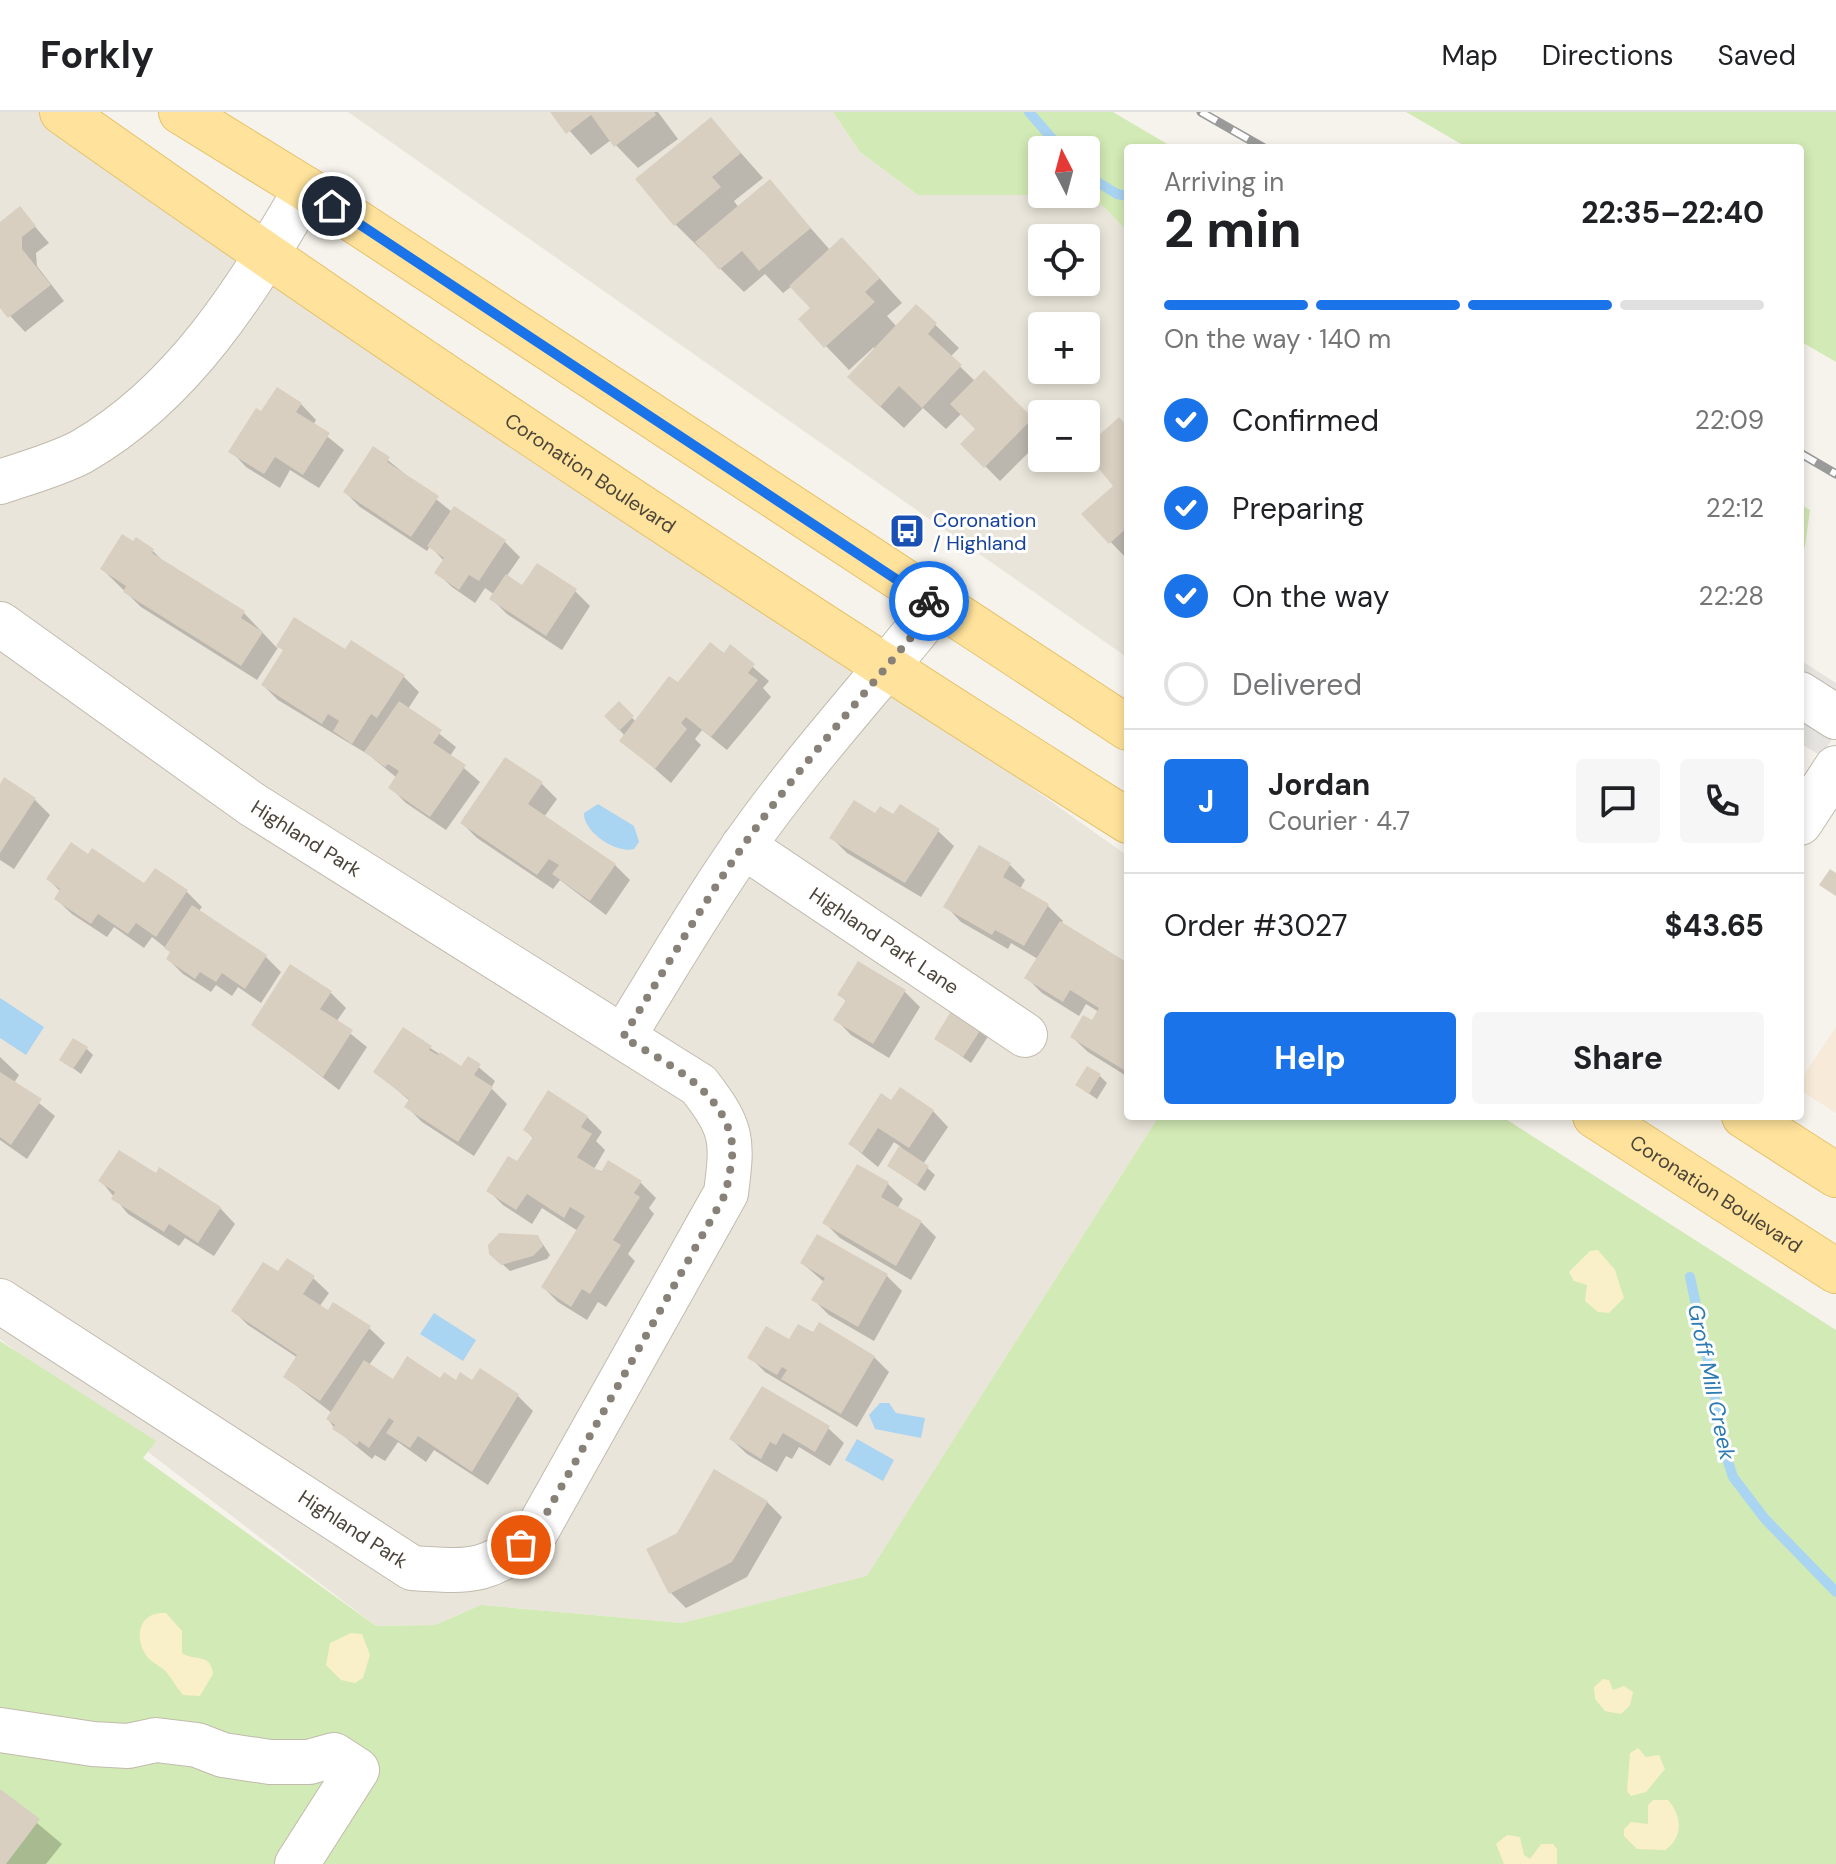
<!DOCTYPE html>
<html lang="en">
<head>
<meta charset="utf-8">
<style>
  :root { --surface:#fff; --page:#f6f6f6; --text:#202124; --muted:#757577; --line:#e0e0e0; --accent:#1a73e8 }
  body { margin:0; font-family:"DM Sans",sans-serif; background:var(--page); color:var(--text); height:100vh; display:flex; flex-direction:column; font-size:30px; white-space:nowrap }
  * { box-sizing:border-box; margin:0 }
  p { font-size:26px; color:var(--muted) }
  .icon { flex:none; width:44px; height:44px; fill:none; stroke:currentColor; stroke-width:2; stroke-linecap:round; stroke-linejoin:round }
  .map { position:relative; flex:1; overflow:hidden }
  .panel { position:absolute; left:1124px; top:32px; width:680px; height:976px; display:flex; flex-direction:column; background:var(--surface); border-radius:8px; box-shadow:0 4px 12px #0003 }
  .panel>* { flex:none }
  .needle { width:52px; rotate:354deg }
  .buttons { position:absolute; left:1028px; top:24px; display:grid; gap:16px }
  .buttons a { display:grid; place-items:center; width:72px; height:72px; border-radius:8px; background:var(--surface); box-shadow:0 4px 12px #0003; font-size:40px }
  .pin { position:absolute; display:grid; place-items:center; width:68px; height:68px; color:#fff; margin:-34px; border:4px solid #fff; border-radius:50%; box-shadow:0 2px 8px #0007 }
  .courier { position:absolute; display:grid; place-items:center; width:80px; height:80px; margin:-40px; border:6px solid #1a73e8; border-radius:50%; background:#fff; color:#222; box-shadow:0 2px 10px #0007 }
  .head em { font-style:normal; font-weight:700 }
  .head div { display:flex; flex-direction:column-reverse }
  .head { display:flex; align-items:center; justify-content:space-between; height:136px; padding:0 40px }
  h1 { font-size:52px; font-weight:700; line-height:60px }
  .bar { display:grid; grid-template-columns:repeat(4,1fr); gap:12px 8px; align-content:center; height:96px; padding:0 40px }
  .bar i { height:10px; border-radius:6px; background:var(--line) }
  .bar .selected { background:var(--accent) }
  .bar p { grid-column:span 4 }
  .line { display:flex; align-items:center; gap:20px; padding:0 40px; border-top:2px solid var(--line) }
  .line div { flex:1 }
  .round { display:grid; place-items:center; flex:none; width:84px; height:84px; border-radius:8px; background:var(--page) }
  ol { padding:0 40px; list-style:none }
  li { display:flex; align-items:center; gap:24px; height:88px }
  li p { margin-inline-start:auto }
  li .icon { padding:8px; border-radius:50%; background:var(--accent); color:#fff; stroke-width:4 }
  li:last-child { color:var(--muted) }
  li i { width:44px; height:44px; border:4px solid var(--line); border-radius:50% }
  .action { display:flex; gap:16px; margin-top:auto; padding:16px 40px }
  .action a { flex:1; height:92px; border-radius:8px; background:var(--accent); color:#fff; font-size:32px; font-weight:700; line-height:92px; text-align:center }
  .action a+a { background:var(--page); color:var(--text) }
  header { display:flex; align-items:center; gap:48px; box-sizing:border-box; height:112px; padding:0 40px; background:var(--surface); border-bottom:2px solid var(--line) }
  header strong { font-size:38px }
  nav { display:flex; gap:44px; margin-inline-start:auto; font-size:28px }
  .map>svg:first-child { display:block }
</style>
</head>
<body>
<header>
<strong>Forkly</strong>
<nav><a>Map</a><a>Directions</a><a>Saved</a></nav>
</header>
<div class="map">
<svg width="1836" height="1752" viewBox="0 0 1836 1752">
  <rect width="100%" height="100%" fill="#f6f3ec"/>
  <!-- residential -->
  <path fill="#eae5da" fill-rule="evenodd" d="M0,0H77L1128,744V1004H1159L867,1465L682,1511L481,1493L435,1513L376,1514L0,1227Z
    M348,0H833L860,40L918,83H1042L1102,93L1128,120V546ZM1042,126H1086V170H1042ZM1042,214H1086V258H1042ZM1042,302H1086V346H1042Z"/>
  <!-- commercial -->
  <path fill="#f7ead8" d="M1836,915V1001L1800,978V969Z"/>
  <!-- green -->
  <path fill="#d2eab5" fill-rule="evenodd" d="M833,0H1113L1174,36H1128V120L1102,93L1042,83H918L860,40ZM1042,38H1086V82H1042Z
    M1406,0H1836V250L1800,229V36H1468Z
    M1800,392L1810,398L1805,434L1800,444Z
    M1159,1004H1501L1836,1218V1752H0V1229L156,1329L143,1346L376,1514L435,1513L481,1493L682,1511L867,1464Z"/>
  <!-- sand -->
  <path fill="#f9efc9" d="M1598,1138L1615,1158L1624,1186L1609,1201L1598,1200L1585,1189L1587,1173L1574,1169L1569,1160L1590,1139Z
    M166,1501L182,1519V1541C195,1550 211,1540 213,1562L200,1584L183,1583C177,1576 173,1569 168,1562C163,1555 154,1552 148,1546C133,1527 138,1499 166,1501Z
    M351,1521L362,1522L370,1543L363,1566L355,1571L341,1568L326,1553L330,1531Z
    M1603,1567L1609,1568L1613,1578L1624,1574L1633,1580L1630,1593L1621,1602L1605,1599L1595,1587L1594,1575Z
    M1638,1636L1646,1645L1659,1643L1665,1657L1646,1680L1631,1684L1627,1679L1630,1641Z
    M1653,1688H1668C1682,1704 1684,1725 1665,1738L1637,1737L1624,1724V1717L1631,1710L1648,1712V1693Z
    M1507,1723L1520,1725L1524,1743L1530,1747L1541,1732H1553L1557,1737V1752H1504L1496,1732Z"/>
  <!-- parking -->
  <path fill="#e5e3e0" d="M1800,548L1836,571V621L1821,644L1800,631Z"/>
  <!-- water -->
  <path fill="#a9d4f2" d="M598,692L634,714L639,730L634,737C616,742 583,720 584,701Z
    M0,886L44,915L26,943L0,926Z
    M434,1201L476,1228L463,1249L420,1222Z
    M880,1291H889L896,1301L925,1306L921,1326L875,1317L869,1303Z
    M857,1327L894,1348L883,1369L845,1348Z"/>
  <!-- shadow -->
  <path fill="#0003" d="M553,0H658L678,27L638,56L611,28L591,43Z
    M711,7L763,66L734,89L739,96L770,70L830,138L865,150L902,191L887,204L897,215L916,194L959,236L950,245L975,269L984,261L1042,318V327L1000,369L963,332L978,317L962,301L946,317L923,296L904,316L873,288L874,235L849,258L800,207L812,196L792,174L783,181L765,162L744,180L676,113L638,67Z
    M20,97L49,131L36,141L37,154L64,189L25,220L0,193V111Z
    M301,292L316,308L313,313L344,338L319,376L290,358L280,376L246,355L231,339L262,302Z
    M1128,317V444L1126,446L1084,402L1115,374Z
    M374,337L452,400L505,430L520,445L506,465L523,476L575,479L590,494L562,538L507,502L492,487L495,483L485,476L475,491L452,475L436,460L444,449L430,434L427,439L360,395L345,380Z
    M153,439L167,453L244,501L277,536L295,508L346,540L404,565L419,580L408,597L456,635L450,644L480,670L446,718L406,691L391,676L397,666L369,643L278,588L263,573L284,539L279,534L257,568L141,495L102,457Z
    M730,535L769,569L763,576L771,585L727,638L702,618L695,627L701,633L671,671L622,628L625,624L607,604L619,592L636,610L678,573L724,543Z
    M542,672L557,687L544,705L615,753L630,768L606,803L560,768L553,777L477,726L462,711Z
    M0,676L34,687L50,703L14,757L0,748Z
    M876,704L893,705L938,719L954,734L921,785L847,741L832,726Z
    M89,744L145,774L187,780L202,795L198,800L266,845L281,860L261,891L238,875L232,884L216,873L211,880L183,862L168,847L172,841L152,825L144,836L114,815L107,825L72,802L56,787L61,780L48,767Z
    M1010,753L1025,768L1020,777L1048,794L1063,809L1061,812L1128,853V965L1088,940L1072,925L1092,911L1099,900L1086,892L1079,904L1042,881L1027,866L1038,847L1011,831L1008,837L961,810L946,794Z
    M330,880L346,896L336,910L367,935L339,978L253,912Z
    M905,880L920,895L889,946L851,923L836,907L847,890L840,883Z
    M982,916L989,923L971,951L937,927Z
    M403,918L462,957L469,947L495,969L491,976L507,992L474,1044L422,1010L407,995L410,989L376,960Z
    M86,936L93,943L81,962L62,948Z
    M0,945L19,963L14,971L55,1004L27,1047L0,1028Z
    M1100,964L1107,971L1097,987L1085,979Z
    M892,991L933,999L948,1015L923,1052L935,1063L925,1079L889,1054L901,1035L894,1030L878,1055L850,1032Z
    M587,1005L602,1020L596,1029L605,1038L594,1057L641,1071L656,1086L649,1096L654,1102L628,1142L635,1149L606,1195L598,1190L587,1208L558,1190L543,1175L578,1119L542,1096L532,1112L503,1093L488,1078L518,1052L534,1027L525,1018Z
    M858,1054L888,1072L903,1087L897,1097L921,1110L936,1125L911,1168L840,1126L825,1111Z
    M156,1064L220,1096L235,1112L214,1144L185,1126L179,1134L128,1102L101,1069Z
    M538,1125L550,1143L547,1147L510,1159L499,1149Z
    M818,1125L887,1164L902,1179L874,1229L829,1203L814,1188L824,1170L802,1151Z
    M278,1162L313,1166L329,1181L319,1195L369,1216L385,1231L369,1253L394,1269L473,1271L480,1259L518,1284L533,1299L488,1373L434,1338L426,1350L398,1330L385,1349L375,1343L372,1347L335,1317L328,1307L332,1301L285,1265L298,1246L248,1213L233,1198Z
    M790,1230L874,1245L889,1260L857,1315L765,1260L750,1245Z
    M828,1316L844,1331L830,1354L799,1335L792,1347L786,1344L777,1360L747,1342L731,1327Z
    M767,1390L782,1405L747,1465L686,1496L671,1481Z
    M0,1680L62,1732L46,1752H0Z"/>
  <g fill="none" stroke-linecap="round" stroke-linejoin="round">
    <!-- stream -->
    <path stroke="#a9d4f2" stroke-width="10" d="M1029,0L1062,38
      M1086,63L1117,82L1128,84
      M1690,1165L1714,1277L1719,1321L1733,1365L1765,1407L1836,1480"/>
  </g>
  <!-- building -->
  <path fill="#d8cfc1" d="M550,0H654L656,3L614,35L591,3L566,22Z
    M711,5L741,41L712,65L721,75L674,114L635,67Z
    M770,67L811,116L759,159L742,139L719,158L695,130Z
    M20,94L36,114L22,125V137L51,173L8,206L0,196V110Z
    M842,125L880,166L865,180L875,190L824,236L798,207L810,196L789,174Z
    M916,192L937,211L928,222L962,253L922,296L899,274L880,295L847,265Z
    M984,258L1033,306L984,356L960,332L975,317L950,292Z
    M277,275L302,291L296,300L330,321L303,363L275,345L264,362L228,340L256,296L261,299Z
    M1119,305L1128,315V415L1109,432L1081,402L1113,374L1086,341V335Z
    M373,334L390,345L387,350L439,384L411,425L343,380Z
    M454,394L506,428L479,469L469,463L459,478L434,461L444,446L427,434Z
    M122,422L133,429L136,425L154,437L152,441L245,499L241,506L263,520L241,554L123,480L126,474L100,457Z
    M537,451L577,477L546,524L489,487L506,462L522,473Z
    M294,505L345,537L351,528L405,563L377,606L371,602L352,632L333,619L339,609L328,602L322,612L261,573L283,538L276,534Z
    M710,530L724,541L730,532L755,552L748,561L758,568L711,625L686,605L681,611L687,617L655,657L619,629L669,564L678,570Z
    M399,589L442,618L433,631L466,653L430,705L388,676L399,659L388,652L385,655L364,640Z
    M619,589L634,604L619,619L604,604Z
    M505,645L543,670L528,692L616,752L590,789L552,762L559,753L549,747L537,763L460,711Z
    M4,665L36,686L0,741V672Z
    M854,688L875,701L880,694L893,702L900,692L940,717L905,771L829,726Z
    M71,730L88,742L92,736L144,771L155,756L188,778L156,825L136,811L128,822L98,802L91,812L54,787L60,777L46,767Z
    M979,733L1011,751L1003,765L1049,792L1024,834L995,818L992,823L943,795Z
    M1830,757L1836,761V784L1819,773Z
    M192,793L267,843L245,877L222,861L216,870L200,860L195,867L166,847L170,840L164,836Z
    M1060,809L1128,851V952L1124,958L1070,925L1083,903L1092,908L1099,896L1070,878L1063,890L1024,866Z
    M858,849L906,878L873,932L833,908L846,888L837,883Z
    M290,852L332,879L320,897L353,918L323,965L251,913Z
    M953,896L983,914L963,945L934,927Z
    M403,915L432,934L429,938L438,943L440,940L461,954L468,944L481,952L474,963L493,975L458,1030L404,995L409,987L373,960Z
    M73,926L88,935L73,957L59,948Z
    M1087,954L1101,962L1089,982L1075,973Z
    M0,960L42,987L11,1033L0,1025Z
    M900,975L934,998L909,1036L878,1016L862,1041L848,1032L881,981L891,988Z
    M548,978L588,1004L581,1015L592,1022L577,1045L601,1060L608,1048L642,1069L634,1081L640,1085L613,1128L621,1133L590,1182L582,1177L571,1195L541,1175L585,1104L570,1095L564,1106L527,1082L516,1098L486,1079L508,1044L517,1049L533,1025L523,1018Z
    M899,1034L929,1054L917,1073L887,1054Z
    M119,1038L156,1061L159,1055L221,1095L198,1131L169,1112L164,1120L111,1087L115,1080L98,1069Z
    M857,1052L889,1070L881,1085L922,1109L896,1154L822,1111Z
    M499,1121L538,1123L543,1134L533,1144L501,1153L489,1142L488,1133Z
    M817,1122L888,1162L858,1215L811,1188L825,1166L800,1151Z
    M287,1146L315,1164L303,1182L328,1198L333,1190L371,1214L320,1289L283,1265L297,1243L231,1199L263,1150L278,1159Z
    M819,1210L875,1244L841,1302L781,1267L787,1258L782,1255L777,1263L747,1246L766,1214L789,1227L798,1212L813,1220Z
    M407,1244L440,1266L444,1260L456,1268L460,1260L472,1268L480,1256L519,1282L472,1360L418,1324L410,1336L386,1321L394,1309L389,1306L369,1336L359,1329L357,1333L332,1317L335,1313L326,1307L364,1248L393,1267Z
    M762,1274L830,1314L815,1340L783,1321L776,1333L770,1330L761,1347L729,1327Z
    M714,1357L768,1389L732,1450L669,1482L646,1437L677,1421Z
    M0,1677L40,1707L6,1752H0Z"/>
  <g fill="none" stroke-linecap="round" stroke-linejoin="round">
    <defs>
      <g id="minor">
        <path d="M0,370C26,361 56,353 81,340C184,281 247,178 306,77"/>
        <path id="s1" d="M0,512L253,693L699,973C733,1017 733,1027 726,1081L536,1420C489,1462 473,1460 412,1456L0,1189"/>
        <path d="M1800,582L1836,605"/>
        <path d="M1800,711L1836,656"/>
        <path id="s2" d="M743,734L1025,923"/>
        <path d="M623,925C663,861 700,796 743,735C802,650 873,574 937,493"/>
        <path d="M0,1618L93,1632L128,1634L156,1628L197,1633L223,1643L270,1650H309L334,1643L357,1658L297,1752"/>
      </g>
      <g id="major">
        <path id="s3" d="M62,0C410,246 767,481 1128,709"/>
        <path d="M181,0L306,77L1128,616"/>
        <path id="s4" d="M1595,1004L1836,1159"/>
        <path d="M1744,1004L1836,1063"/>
      </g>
    </defs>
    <!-- minor casing -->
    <use href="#minor" stroke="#c2bbae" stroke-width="46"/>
    <!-- major casing -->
    <use href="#major" stroke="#e6c16a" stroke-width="46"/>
    <!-- minor -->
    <use href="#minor" stroke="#fff" stroke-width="44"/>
    <!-- major -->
    <use href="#major" stroke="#ffe39c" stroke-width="44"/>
    <defs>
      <path id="rail" d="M1201,0L1264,36
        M1800,341L1836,362"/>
    </defs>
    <!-- rail casing -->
    <use href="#rail" stroke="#9a9a9a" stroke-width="9"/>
    <!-- rail -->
    <use href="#rail" stroke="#fff" stroke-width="6" stroke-dasharray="18" stroke-linecap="butt"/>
  </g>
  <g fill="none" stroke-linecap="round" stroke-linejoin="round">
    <!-- done -->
    <path stroke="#878178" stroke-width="8" stroke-dasharray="0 14.4" d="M521,1433L536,1420L726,1081C728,1066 734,1046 732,1031C723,976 665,951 623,925C663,861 700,796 743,734C802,650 873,574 937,493L929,489"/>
    <!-- route -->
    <path stroke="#1a73e8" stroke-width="10" d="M332,94L929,489"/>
  </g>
  <!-- icons -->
  <defs>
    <symbol id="bus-square" viewBox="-11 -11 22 22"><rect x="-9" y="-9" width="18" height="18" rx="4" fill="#1a4fb4" stroke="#fff"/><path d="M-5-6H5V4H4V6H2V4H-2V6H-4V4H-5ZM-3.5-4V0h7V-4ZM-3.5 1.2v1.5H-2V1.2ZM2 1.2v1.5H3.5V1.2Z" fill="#fff"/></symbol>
  </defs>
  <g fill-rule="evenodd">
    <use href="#bus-square" x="887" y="399" width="40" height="40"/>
  </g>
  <g text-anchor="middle" stroke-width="6" stroke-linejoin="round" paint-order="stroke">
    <!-- street labels -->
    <g font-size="20" fill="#4b4439" stroke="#fff">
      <text dy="7" stroke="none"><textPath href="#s3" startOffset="640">Coronation Boulevard</textPath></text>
      <text dy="7" stroke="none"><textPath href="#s1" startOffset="374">Highland Park</textPath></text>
      <text dy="7" stroke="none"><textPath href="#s2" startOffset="170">Highland Park Lane</textPath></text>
      <text dy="7" stroke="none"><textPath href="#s4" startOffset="144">Coronation Boulevard</textPath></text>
      <text transform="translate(353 1417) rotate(33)" y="7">Highland Park</text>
    </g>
    <!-- transit labels -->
    <g font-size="20" fill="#164399" stroke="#fff" text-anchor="start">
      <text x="933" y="415">Coronation<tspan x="933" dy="23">/ Highland</tspan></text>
    </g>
    <!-- water labels -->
    <g font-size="22" font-style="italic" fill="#2e7ab2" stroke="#fff">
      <text transform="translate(1712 1270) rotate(78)" y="8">Groff Mill Creek</text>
    </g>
  </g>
</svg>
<div class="buttons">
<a><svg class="needle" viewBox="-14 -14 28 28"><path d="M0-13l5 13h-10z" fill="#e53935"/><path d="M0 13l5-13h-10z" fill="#757577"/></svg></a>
<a><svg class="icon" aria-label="locate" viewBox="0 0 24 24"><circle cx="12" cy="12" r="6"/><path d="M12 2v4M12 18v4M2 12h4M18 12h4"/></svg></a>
<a>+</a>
<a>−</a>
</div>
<div class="pin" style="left:521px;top:1433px;background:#ea580c"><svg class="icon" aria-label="bag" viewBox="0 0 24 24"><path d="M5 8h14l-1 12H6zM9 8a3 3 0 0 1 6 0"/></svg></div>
<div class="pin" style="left:332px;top:94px;background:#1f2937"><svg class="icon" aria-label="home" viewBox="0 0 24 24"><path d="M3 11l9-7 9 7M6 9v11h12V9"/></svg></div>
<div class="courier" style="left:929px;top:489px"><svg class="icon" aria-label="bike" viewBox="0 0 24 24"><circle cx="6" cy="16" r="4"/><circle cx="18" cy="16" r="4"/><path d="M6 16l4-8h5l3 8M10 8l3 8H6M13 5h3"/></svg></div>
<section class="panel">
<div class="head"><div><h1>2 min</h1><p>Arriving in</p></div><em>22:35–22:40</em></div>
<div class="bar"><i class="selected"></i><i class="selected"></i><i class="selected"></i><i></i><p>On the way · 140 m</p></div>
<ol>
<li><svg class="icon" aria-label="check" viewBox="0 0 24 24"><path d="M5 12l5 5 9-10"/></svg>Confirmed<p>22:09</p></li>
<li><svg class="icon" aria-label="check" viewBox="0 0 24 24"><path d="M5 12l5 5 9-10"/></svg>Preparing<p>22:12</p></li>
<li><svg class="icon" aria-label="check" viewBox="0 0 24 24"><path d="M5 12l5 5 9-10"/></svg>On the way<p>22:28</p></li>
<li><i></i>Delivered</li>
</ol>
<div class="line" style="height:144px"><b class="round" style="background:var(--accent);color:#fff">J</b><div><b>Jordan</b><p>Courier · 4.7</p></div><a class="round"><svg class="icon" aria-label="chat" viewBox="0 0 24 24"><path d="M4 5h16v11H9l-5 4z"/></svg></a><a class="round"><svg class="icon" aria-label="phone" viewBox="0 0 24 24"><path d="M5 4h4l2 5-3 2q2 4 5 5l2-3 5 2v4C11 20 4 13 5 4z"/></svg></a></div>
<div class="line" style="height:104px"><div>Order #3027</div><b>$43.65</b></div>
<div class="action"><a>Help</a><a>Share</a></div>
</section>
</div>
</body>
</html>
